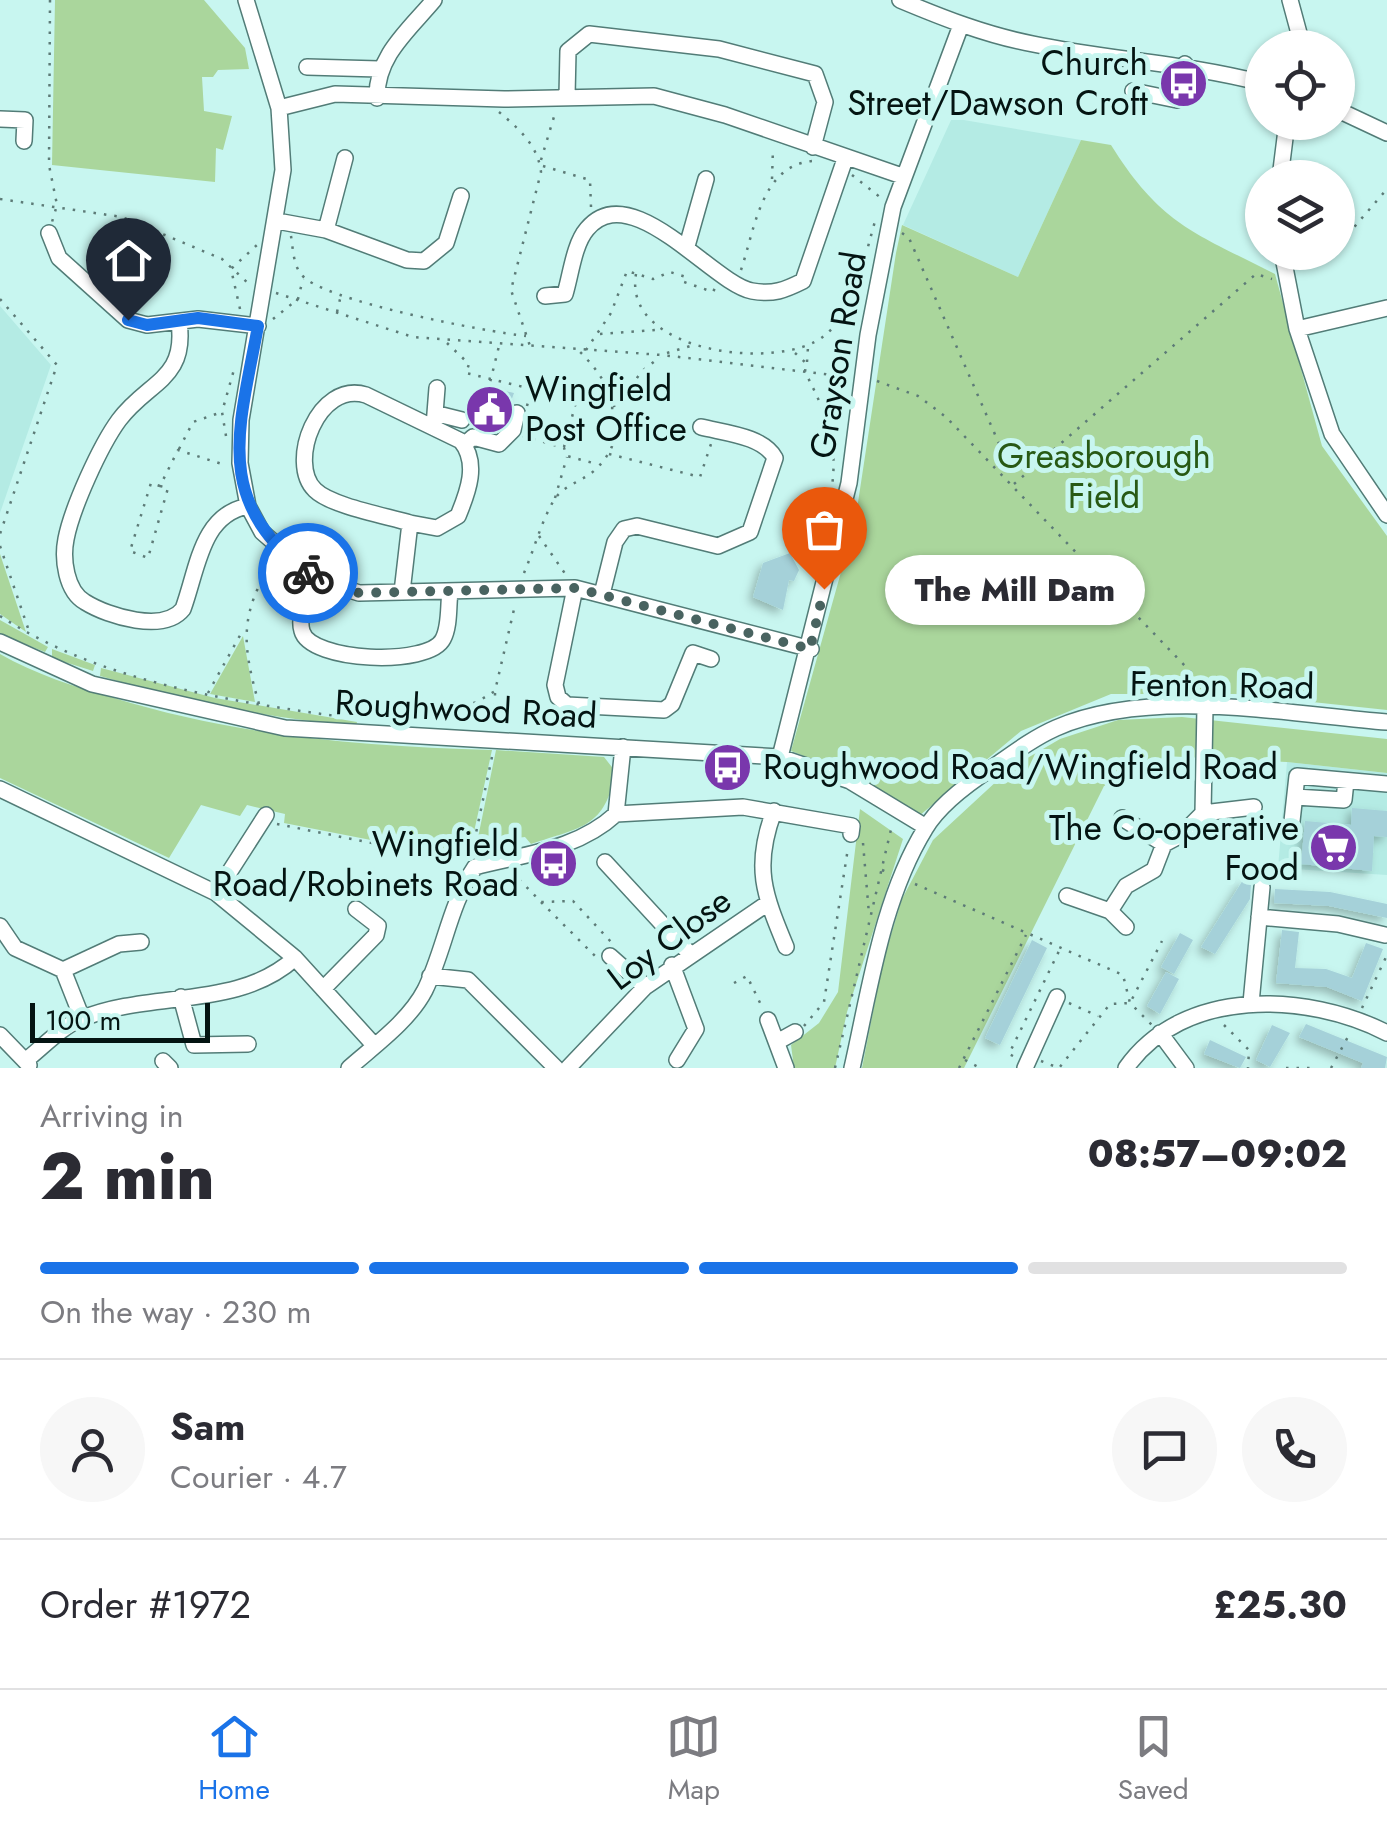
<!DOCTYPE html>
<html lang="en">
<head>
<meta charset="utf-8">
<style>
  :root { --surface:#fff; --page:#f7f7f7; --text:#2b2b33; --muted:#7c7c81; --line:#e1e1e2; --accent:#1a73e8 }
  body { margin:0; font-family:Jost,sans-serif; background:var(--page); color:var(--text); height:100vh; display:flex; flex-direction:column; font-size:38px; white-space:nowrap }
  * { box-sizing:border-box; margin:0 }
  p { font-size:32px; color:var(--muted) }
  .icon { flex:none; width:55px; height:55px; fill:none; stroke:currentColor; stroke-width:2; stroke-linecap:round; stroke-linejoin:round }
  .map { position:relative; height:1068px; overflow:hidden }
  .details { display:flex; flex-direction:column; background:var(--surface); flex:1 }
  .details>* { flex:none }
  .tools { position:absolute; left:1245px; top:30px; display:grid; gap:20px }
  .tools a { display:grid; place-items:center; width:110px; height:110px; border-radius:50%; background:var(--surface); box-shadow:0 2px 8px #0004; font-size:50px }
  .scale { position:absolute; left:30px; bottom:25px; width:180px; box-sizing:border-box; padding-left:10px; border:5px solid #041412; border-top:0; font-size:28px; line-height:35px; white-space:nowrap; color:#041412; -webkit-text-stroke:8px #c8f6f0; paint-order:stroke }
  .pin { position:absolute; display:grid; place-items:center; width:85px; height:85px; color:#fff; margin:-102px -42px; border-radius:50% 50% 50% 0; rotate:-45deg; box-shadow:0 0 10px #0007 }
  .pin .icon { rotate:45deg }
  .courier { position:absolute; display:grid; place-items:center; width:100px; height:100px; margin:-50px; border:8px solid #1a73e8; border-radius:50%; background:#fff; color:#222; box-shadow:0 2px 12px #0007 }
  .bubble { position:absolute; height:70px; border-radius:35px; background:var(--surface); box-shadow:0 2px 8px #0004; font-size:32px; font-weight:800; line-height:70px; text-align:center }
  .head em { font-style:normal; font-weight:800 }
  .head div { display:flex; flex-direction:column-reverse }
  .head { display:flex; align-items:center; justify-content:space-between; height:170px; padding:0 40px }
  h1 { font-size:65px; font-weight:800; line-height:75px }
  .bar { display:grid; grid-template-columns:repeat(4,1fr); gap:15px 10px; align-content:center; height:120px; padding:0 40px }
  .bar i { height:12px; border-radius:8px; background:var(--line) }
  .bar .current { background:var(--accent) }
  .bar p { grid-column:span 4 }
  .line { display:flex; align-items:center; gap:25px; padding:0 40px; border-top:2px solid var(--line) }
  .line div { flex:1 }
  .round { display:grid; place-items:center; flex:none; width:105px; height:105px; border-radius:52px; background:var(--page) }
  .tabs { display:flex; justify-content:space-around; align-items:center; height:140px; border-top:2px solid var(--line); background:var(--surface); font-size:28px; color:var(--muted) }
  .tabs a { display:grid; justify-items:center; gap:5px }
  .tabs .current { color:var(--accent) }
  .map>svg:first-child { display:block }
</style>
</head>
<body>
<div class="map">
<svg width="1387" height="1068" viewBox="0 0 1387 1068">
  <defs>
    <filter id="shadow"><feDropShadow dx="-4.5" dy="4.5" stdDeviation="5" flood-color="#0004"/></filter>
  </defs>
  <rect width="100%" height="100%" fill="#c8f6f0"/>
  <!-- built -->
  <path fill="#b4ebe4" d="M952,118L1081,140L1018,277L903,225Z
    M0,306L51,365L0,513Z
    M1287,762L1387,773V875L1278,868Z"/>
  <!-- green -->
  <path fill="#aad69c" d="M55,0H204L245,48L249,69L218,70L213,77H202L204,111L232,116L223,150L216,148L215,182L52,165Z
    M1081,140L1111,145C1161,225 1195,233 1275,274L1322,446L1387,536V710L1236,694H1111L1021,731L919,816L841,770L791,751L855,522L896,253L902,225L1018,277Z
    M0,554L26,632L0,614Z
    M0,620L48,647L45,652L0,634Z
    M243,636L255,702L210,694Z
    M52,649L95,665L93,671L52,658Z
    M0,654C35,674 75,687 114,698C238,736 362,746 492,750L468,859L284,823L285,814L247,805L240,816L201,805L169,858L0,778Z
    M101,668L215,698L357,722L356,726C268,718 185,701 100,676Z
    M1182,717L1387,739V773L1287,762L1163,756L1152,776L1104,786L964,1068H862L883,961L902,899L933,840L1012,767L1060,739L1118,720Z
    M496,750L604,757L615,771C606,828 581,827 531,844L525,837L517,838V843L474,857Z
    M860,809L903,839L847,1012L835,1068H794L791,1045L819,1023L838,992Z"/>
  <!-- building -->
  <path fill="#a5d1d9" filter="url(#shadow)" d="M497,389L514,393L503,424L484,418Z
    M790,553L799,570L794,581L789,580L783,610L753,597L763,563Z
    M1352,808L1387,811V837L1374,836L1372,871L1301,864L1305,821L1351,825Z
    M1243,880L1251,884L1250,899L1215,954L1201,947Z
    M1275,889L1330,892L1387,904V918L1329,906L1274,903Z
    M1282,930L1299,932L1295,968L1326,969L1352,978L1366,943L1383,949L1362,1001L1327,987L1276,983Z
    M1180,933L1193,940L1174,974L1161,967Z
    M1032,940L1047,948L1000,1045L985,1038Z
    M1166,972L1179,979L1160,1014L1147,1006Z
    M1306,1024L1387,1057L1385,1068H1361L1363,1063L1299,1037Z
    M1272,1025L1290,1033L1270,1067L1256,1060Z
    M1210,1040L1246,1057L1240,1068L1204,1054Z"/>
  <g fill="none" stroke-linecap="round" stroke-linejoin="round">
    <defs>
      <path id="minor" d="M246,0L279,108L283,170L241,420L240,463L248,506L262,532L316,579L359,593L575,588L811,649
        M900,0C943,18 986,35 1033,44C1110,60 1184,63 1262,83
        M1290,0L1303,48
        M307,67L379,69
        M1133,91L1177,100L1185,64
        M567,96L568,51L589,34L719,49L815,74L825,102L813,147
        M377,98C376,56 409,30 434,0
        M279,108L335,94L504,99L654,96L725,115L902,176
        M1338,110L1387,133
        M0,119L25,120L24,141
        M1280,178L1287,122
        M277,221L326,230L407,260L424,261L446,243L461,196
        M326,230L345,158
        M49,233L59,258L128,320L147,325L198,319L258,326
        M687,246L706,179
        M1282,252L1297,329L1332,434L1387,515
        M545,296L565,294C571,274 574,244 587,229C631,176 713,284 752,291C773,295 785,290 803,281L845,159
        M179,322C187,380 148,381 119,420C100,446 72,508 66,539C62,559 66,591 85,602C109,617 164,633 183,609C198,568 201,515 248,506
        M1297,329L1387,308
        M438,414L462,420
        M434,426L437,388
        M464,445L473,437L499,444L513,430L517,413
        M316,579C309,595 297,614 302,631C310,662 429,667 443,639C450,626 448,606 450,592
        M575,588L555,685L558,697L567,705L664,710L672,704L693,653L711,659
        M402,592L410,523L437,528L458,516C468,492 479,463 461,441L366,395C318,380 287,463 315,490C331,506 387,516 410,523
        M602,594L615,542L624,529L637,526L718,546L750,532L775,458C763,436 725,433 701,427
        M0,642L92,684L285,728L780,757L850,781L926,827
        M780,757L849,483L868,335L893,207L961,25
        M0,789L216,893L295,958L374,1045
        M1295,797L1344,800L1346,781
        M774,811C753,867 764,894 786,947
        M1203,813L1205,707
        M616,814L743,807L852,826L851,834
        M1122,818L1164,844L1181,835L1203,813L1254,807
        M1291,830L1297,776L1387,784
        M605,862L689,953
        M216,893L266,815
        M1067,896L1110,911L1126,927
        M1110,911L1126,886L1154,870L1164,844
        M1259,917L1338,924L1385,935
        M0,926L15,948L63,970L82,1018
        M610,956L645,987
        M672,965L696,1029L677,1060
        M63,970L119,944L141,942
        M430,976L468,980L556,1068
        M323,989L376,935L378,926L356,909
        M181,997L194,1045L248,1044
        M1251,1003L1262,887
        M768,1020L786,1068
        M1160,1033L1186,1068
        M0,1035L29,1065
        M777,1042L795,1032
        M25,1061C42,1048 61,1027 81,1019C150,990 238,1010 295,958
        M163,1061L170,1068
        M349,1068C375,1045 409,1021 425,990C445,949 449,906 475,867C524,854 577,850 616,814L623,747
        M568,1068L645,987L768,903
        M852,1068C870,989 882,899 925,829C939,805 969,783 992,768C1012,754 1033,738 1056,728C1150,687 1287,714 1387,722
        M1025,1068L1057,997
        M1126,1068C1183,987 1307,992 1387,1033"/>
    </defs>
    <!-- minor casing -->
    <use href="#minor" stroke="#527c77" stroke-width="18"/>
    <!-- path -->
    <path stroke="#5d7b77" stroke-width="2.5" stroke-dasharray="2.5 8" stroke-linecap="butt" d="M50,0L49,165L57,205L52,222
      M499,112C518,128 538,145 541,172L511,290L530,346
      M541,160L556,110
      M543,166L590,180L591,207
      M852,175L881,198
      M772,179L773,148
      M0,199L122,217L222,259L249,284
      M902,233L909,238L1004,455
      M291,236C293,248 293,264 301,274C320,301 489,332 526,336
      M1338,239L1349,233L1387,189
      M1294,255L1305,252
      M741,270C755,229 761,165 813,161
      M636,274C622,353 779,372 824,336C855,312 865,254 876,218
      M276,293L413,337L662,355L849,377
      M0,299L57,365L0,534
      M240,309L231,269L257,245
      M337,312L341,295
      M273,319L298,299L303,279
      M600,334L656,330
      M447,343L469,364L466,373L610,408H617L641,372L660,357
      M586,350L611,313L627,271L653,279L670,272L686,277L684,282L713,292L715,288
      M667,353L697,344
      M795,353L806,363L805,372C828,416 840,448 830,498
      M807,362L808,347
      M877,381L918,396L946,417L1211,693
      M527,406L531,390
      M475,414L482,415L499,346
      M226,436L222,412L235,366
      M523,436L564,448L567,456L597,464
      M564,447L576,402
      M179,449L193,422L222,412
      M609,454L700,477L712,441
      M998,467L1008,447
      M1014,484L1256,274L1272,279
      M160,486L168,488L148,558L130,551L151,483L160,486L178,450L225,465
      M555,498L567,457
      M539,536L566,575
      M0,546L30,634
      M524,573C534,550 541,522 554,500C564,484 585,481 597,468C635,430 611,382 580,352
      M0,616C98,680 221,700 336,716
      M208,693L243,630
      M495,693V725
      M259,704C242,645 239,614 273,561
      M413,721L477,702L495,691L515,605
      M277,824L461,861
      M863,843L869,914
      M472,852L493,752
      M882,870L890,873
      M512,872L541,902L573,901L613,944
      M915,884L1123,975L1130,1003L1152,1025
      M541,902L598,959
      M734,983L747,976L763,1009
      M1069,1003L1098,1016
      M1362,1008L1387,955
      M1224,1025L1249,1050L1248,1068
      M804,1026L824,1002L848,848
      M1013,1056L1009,1054L1060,949
      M965,1060L980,1068
      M1041,1061L1059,1068L1110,1004L1130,1003L1162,941
      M835,1068L892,825
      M959,1068L1026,935
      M1286,1068H1315
      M1331,1068L1350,1033"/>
    <!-- minor -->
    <use href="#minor" stroke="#fff" stroke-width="15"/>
  </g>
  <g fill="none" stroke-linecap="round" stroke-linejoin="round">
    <!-- done -->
    <path stroke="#496360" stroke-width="10" stroke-dasharray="0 18" d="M308,573L359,593L575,588L810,649L824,589"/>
    <!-- route -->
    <path stroke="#1a73e8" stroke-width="12" d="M128,320L147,325L198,318L258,326C239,430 212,500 308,573"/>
  </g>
  <!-- icons -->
  <defs>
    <symbol id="bus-disc" viewBox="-11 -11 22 22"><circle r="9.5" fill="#7937ac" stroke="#c8f6f0"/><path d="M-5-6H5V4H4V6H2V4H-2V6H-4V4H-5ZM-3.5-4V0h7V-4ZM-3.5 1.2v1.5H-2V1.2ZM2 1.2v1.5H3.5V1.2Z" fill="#fff"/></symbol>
    <symbol id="civic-disc" viewBox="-11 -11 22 22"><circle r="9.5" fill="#7937ac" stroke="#c8f6f0"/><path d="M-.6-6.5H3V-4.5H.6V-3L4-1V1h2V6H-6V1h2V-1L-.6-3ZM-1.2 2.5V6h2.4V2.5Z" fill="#fff"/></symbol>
    <symbol id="supermarket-disc" viewBox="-11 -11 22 22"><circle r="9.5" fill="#7937ac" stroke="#c8f6f0"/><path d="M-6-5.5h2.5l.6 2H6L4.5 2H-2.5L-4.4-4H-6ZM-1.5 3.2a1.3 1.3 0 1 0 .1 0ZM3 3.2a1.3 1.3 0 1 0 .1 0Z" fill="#fff"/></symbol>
  </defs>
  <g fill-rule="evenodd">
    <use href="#bus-disc" x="1156" y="56" width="55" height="55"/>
    <use href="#civic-disc" x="462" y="382" width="55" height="55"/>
    <use href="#bus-disc" x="700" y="740" width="55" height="55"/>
    <use href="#supermarket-disc" x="1306" y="820" width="55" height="55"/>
    <use href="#bus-disc" x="526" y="836" width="55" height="55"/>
  </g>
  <g text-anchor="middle" stroke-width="10" stroke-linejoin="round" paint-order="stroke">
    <!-- poi labels -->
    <g font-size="35" fill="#041412" stroke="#c8f6f0" text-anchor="end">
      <text x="1148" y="75">Church<tspan x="1148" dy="40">Street/Dawson Croft</tspan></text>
      <text x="525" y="401" text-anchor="start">Wingfield<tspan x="525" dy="40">Post Office</tspan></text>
      <text x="763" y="779" text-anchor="start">Roughwood Road/Wingfield Road</text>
      <text x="1299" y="840">The Co-operative<tspan x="1299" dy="40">Food</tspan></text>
      <text x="519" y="856">Wingfield<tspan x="519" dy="40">Road/Robinets Road</tspan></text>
    </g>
    <!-- street labels -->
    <g font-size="35" fill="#041412" stroke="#c8f6f0">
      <text transform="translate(838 355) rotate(-81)" y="12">Grayson Road</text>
      <text transform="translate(1222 685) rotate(1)" y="12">Fenton Road</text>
      <text transform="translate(466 709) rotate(3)" y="12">Roughwood Road</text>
      <text transform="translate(669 939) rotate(-37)" y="12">Loy Close</text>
    </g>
    <!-- park labels -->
    <g font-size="35" fill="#285914" stroke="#c8f6f0">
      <text x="1104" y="468">Greasborough<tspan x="1104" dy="40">Field</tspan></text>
    </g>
  </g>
</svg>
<div class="tools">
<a><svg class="icon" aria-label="locate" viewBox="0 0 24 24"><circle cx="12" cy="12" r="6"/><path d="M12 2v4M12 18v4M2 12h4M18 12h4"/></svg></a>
<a><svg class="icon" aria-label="layers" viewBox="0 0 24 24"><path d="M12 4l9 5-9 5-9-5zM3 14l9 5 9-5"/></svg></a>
</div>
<div class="scale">100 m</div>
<div class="pin" style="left:824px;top:589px;background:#ea580c"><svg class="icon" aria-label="bag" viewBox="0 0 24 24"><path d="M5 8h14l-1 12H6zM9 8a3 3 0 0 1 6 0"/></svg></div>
<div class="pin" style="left:128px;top:320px;background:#1f2937"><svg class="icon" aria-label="home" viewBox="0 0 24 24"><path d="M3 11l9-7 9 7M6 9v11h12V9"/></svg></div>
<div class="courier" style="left:308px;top:573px"><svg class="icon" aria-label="bike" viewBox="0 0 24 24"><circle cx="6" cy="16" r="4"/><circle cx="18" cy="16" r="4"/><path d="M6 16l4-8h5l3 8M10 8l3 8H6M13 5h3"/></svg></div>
<div class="bubble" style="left:885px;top:555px;width:260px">The Mill Dam</div>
</div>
<section class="details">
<div class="head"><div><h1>2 min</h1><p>Arriving in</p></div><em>08:57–09:02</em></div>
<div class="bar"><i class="current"></i><i class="current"></i><i class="current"></i><i></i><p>On the way · 230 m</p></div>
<div class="line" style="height:180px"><a class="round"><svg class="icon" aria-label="person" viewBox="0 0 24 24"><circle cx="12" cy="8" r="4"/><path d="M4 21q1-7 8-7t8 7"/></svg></a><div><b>Sam</b><p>Courier · 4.7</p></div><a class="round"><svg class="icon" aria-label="chat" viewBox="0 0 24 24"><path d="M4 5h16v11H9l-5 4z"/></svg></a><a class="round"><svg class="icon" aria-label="phone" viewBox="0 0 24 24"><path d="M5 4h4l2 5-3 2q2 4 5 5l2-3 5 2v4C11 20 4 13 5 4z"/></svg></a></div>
<div class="line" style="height:130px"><div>Order #1972</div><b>£25.30</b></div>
</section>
<nav class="tabs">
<a class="current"><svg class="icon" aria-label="home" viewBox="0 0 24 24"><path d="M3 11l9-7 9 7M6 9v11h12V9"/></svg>Home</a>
<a><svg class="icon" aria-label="map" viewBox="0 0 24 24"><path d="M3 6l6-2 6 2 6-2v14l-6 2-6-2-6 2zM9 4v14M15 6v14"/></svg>Map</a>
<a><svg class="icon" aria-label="saved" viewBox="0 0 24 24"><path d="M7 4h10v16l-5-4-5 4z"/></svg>Saved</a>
</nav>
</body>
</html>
